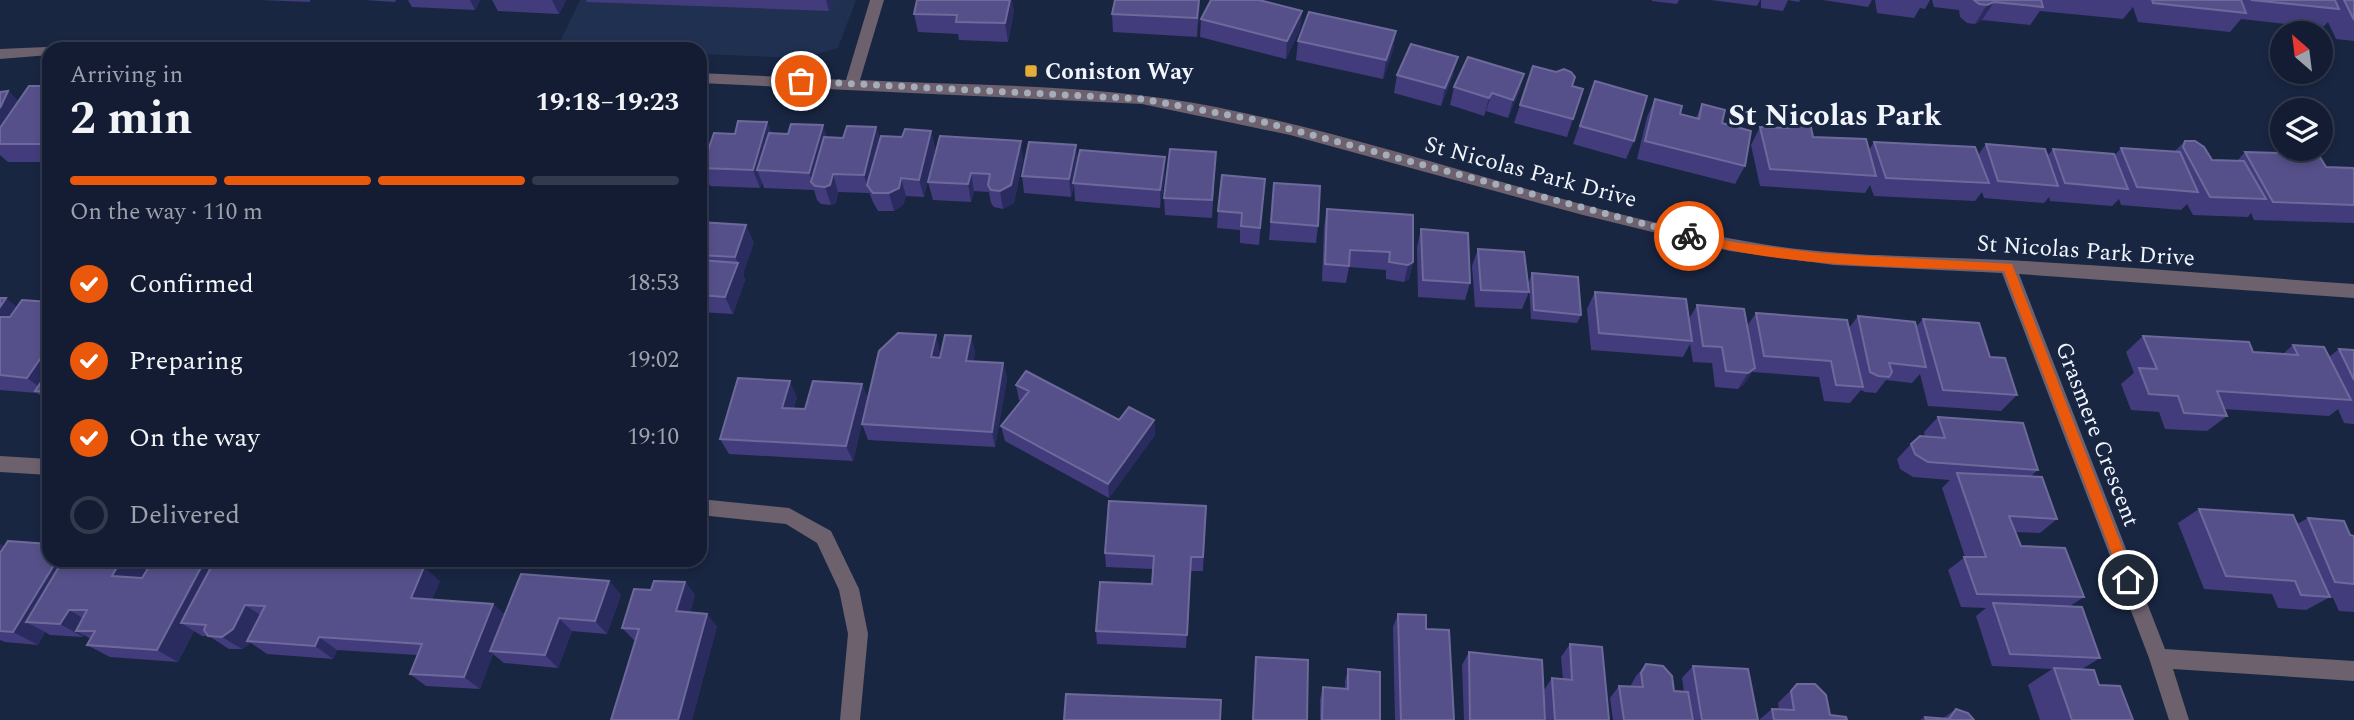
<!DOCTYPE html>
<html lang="en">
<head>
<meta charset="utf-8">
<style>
  :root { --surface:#131c32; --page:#20293e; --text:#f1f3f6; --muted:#9da1ac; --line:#323a4d; --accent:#ea580c }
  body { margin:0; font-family:Spectral,serif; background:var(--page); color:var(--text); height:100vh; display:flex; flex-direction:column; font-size:26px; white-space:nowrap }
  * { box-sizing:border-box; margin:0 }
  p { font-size:23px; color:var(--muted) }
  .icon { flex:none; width:38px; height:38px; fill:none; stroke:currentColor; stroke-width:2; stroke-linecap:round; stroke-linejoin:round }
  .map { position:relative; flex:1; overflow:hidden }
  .details { position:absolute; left:42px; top:42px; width:665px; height:525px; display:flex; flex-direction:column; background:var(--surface); border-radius:21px; box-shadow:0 4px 10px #0003,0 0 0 2px var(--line) }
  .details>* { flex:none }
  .needle { width:46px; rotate:332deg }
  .tools { position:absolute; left:2270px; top:21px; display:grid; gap:14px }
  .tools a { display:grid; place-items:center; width:63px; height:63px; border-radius:50%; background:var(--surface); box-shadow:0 4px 10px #0003,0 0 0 2px var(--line); font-size:35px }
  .pin { position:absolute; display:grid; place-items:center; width:60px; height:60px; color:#fff; margin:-30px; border:4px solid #fff; border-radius:50%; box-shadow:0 2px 7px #0007 }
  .courier { position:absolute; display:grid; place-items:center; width:70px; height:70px; margin:-35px; border:5px solid #ea580c; border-radius:50%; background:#fff; color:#222; box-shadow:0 2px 9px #0007 }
  .headline em { font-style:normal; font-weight:700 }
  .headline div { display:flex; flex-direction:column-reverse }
  .headline { display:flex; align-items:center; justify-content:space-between; height:119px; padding:0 28px }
  h1 { font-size:46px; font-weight:700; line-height:52px }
  .bar { display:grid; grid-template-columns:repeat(4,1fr); gap:10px 7px; align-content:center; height:84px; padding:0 28px }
  .bar i { height:9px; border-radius:5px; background:var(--line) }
  .bar .selected { background:var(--accent) }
  .bar p { grid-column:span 4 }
  ol { padding:0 28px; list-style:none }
  li { display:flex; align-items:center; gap:21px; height:77px }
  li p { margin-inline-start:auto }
  li .icon { padding:7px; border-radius:50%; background:var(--accent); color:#fff; stroke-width:4 }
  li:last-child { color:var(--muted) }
  li i { width:38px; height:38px; border:4px solid var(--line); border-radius:50% }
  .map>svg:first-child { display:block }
</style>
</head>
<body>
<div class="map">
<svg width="2354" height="720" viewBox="0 0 2354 720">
  <rect width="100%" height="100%" fill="#192642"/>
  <!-- built -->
  <path fill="#203051" d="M580,0H856L838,48L803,58L700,54V49L557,48Z"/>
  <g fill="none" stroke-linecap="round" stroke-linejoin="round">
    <!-- street -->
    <path fill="#6d616e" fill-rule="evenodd" d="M870,0H884L860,80C979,86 1100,84 1216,107C1400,144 1577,214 1762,244C1842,257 1924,256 2005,260C2121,266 2238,276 2354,284V298L2019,274L2165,649L2354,661V681L2173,669L2189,720H2169L2149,658L2002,273L1834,265L1730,251L1583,215L1290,135L1142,104L700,83V73L846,80Z
      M139,43L223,44L230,49H49V55L0,59V49Z
      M0,456L49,459V475L0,472Z
      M700,499L789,508L831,531L859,589L868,634L860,720H840L848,634L839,590L817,543L786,524L700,515Z"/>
  </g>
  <!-- wall -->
  <path fill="#423c7c" d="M262,0H311L309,2Z
    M365,0H396L395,2Z
    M408,0H480L475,10L412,7Z
    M492,0H566L559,14L498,11Z
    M586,0H833L829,11L587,2Z
    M1115,0H1200L1197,37L1113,32L1112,14Z
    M1652,0H1679L1677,4L1652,1Z
    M1711,0H1760L1757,6Z
    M1761,0H1800L1799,2L1788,0L1783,11L1761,8Z
    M1823,0H1872L1868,7Z
    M1875,0H1930L1925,9L1920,8L1914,18L1877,13Z
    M1932,0H2354V41L2336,39L2328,22L2322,28L2241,19L2230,32L2138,22L2133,7L2123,19L2040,11L2030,25L1982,20L1975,24L1967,23L1960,17L1959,10L1934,7Z
    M1014,10L1008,42L959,40L958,34L918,32L914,14Z
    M1302,11L1300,29L1286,59L1200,37L1201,19Z
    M1396,31L1393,50L1383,79L1296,60L1298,41Z
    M1524,74L1519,92L1508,118L1486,111L1484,116L1450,105L1454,87Z
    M1397,75H1453L1441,106L1394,93Z
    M1595,81L1634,141L1626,159L1573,144Z
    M49,86V162H8L0,155V92L8,91L18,101Z
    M1572,86L1573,119L1567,137L1514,123L1520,105Z
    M1655,99L1680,114L1696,118L1702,104L1722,123L1745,166L1735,184L1637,159L1647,117Z
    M767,122L771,133L843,138L876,127L880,140L931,131L935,149L924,197L906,196L903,205L894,211H878L873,202L869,192V193L838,192L836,203L831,205L821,204L817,200L814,190L764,188L762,182L760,188L710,186L702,168L735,134Z
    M1760,127L1813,137L1869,150L1874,142L1978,155L1986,144L2048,155L2053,149L2115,155L2121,148L2175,151L2185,141L2212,160L2237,161L2245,152L2326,167L2354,170V223L2254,220L2251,213L2248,217L2193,215L2187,204L2181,210L2121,205L2119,199L2112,206L2050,201L2049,197L2044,203L1984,198L1982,192L1975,201L1874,196L1870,185L1865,193L1760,186L1751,145Z
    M1076,145L1077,163L1165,157V175L1160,208L1075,201L1074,184L1071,197L1024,193L1022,176Z
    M1216,152L1212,218L1165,215L1164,198Z
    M1023,159L1014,203L1003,209L994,207L991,203L989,192L974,191L971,202L933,200L928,182Z
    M1265,179L1259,245L1240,243V230L1217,228L1218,211Z
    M1274,183L1318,226L1316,243L1269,240Z
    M1327,209L1413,262L1409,279L1404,282L1386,279V270L1349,267L1346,283L1322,281L1324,227Z
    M700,222L754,242L743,274L745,280L733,314L700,312Z
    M1421,229L1470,283L1465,300L1418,297L1417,247Z
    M1478,249L1529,292L1522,309L1475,307L1472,266Z
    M1532,273L1581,315L1577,323L1531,319L1529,282Z
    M1595,292L1689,319L1697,305L1747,326L1756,313L1849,328L1858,316L1916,327L1923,319L1990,357L2017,395L2001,411L1928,406L1920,374L1912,383L1886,380L1876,393L1865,392L1861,390L1850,403L1824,401L1819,377L1753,372V371L1744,384L1738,389L1715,387L1712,363L1693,362L1690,344L1683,357L1591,350L1587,309Z
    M0,298L17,307L49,302V401L37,393L0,390Z
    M971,336L975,353L973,361L1003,363L1007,379L995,447L868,440L862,424L940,352L939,358Z
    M2143,336L2253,352L2283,354L2293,345L2329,357L2339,349L2354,350V424L2344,423L2338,409L2329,416L2224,409L2227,416L2207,431L2165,429L2159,412L2131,410L2121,384L2134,373L2126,352Z
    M862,384L868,399L853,461L729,454L720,439L797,397L794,408L805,409Z
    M1016,385L1119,420H1154L1155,435L1109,498L1005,441L1001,426L1021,401L1019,400Z
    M1938,417L2038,470L2031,476L2057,519L2040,533L2015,532L2021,546L2084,597L2070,606L2100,658L2082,669L2133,720H2040L2028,685L2052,669L1992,666L1976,616L1986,608L1961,607L1948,570L1965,557L1942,488L1950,480L1913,477L1900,469L1897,459L1911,444L1925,437L1924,432Z
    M1206,506L1203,571H1190L1186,648L1097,644L1096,631L1152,584L1153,569L1106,567L1105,553Z
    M2199,509L2297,524L2308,518L2350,535L2354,536V612L2339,611L2333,598L2330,597L2306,610L2278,608L2272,594L2204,589L2178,523Z
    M0,544L4,546L49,560H150L140,578L440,581L432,599L493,604L504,614L609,581L621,595L607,634L572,631L558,668L504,663L493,654L480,689L426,686L410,674L417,655L337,650L333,659L267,654L251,643L242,649H229L209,636H202L194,631L178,662L110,657L87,645L91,639L84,635L83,637L50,635L45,632L38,645L5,642L0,640Z
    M685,582L695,595L690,612L717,626L692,720H611L635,641L622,628L651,590Z
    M1398,614L1426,629L1454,720H1395L1393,627Z
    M1570,644L1609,720H1546L1544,690L1552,678L1563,679L1561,657Z
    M1469,652L1545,720H1464L1462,665Z
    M1256,657L1307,720H1252Z
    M1646,664L1674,691L1684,692L1682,678L1693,666L1758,720H1613L1610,698L1619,686L1631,687V685L1636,676Z
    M1348,669L1380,720H1320V699L1323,687L1345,689V681Z
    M1797,684L1830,715L1847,720H1759L1772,709H1779L1778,703Z
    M1956,709L1974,720H1920L1925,717L1942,719Z"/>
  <!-- shaded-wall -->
  <path fill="#2a2b5f" d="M470,0H480L475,10Z
    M552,0H566L559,14Z
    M826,0H833L829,11Z
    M1010,0H1012L1014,10L1008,42L1005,23Z
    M1199,0H1200V5L1197,37Z
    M1994,2L1982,20L1975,24L1987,5Z
    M1302,11L1300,29L1286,59L1287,41Z
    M1396,31L1393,50L1383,79L1386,60Z
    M1458,57L1453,75L1441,106L1445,88Z
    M1524,74L1519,92L1508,118L1513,100Z
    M8,91L27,109L0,142V108Z
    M1492,93L1486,111L1484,116L1489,98Z
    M767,122L774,140L757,170L762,182L760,188L753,170Z
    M823,125L829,143L816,188L813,184L809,173Z
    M876,127L881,145L867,185L869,193L864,175Z
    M931,131L935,149L924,197L919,180Z
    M1021,141L1023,159L1014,203L1003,209L1000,191Z
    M1076,145L1077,163L1071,197L1069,179Z
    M1165,157V175L1160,208V190Z
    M971,173L974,191L971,202L968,184Z
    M833,174L838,192L836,203L831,205L825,187Z
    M901,178L906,196L903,205L894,211L889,193Z
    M746,225L754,242L743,274L735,257Z
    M1413,262L1409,279L1404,282L1408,265Z
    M738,263L745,280L733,314L725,297Z
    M6,298L27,315L0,321V307Z
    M700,328L708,343L700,365Z
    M936,335L940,352L936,373L931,357Z
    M971,336L975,353L970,377L966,361Z
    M49,346V392H46L27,378Z
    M1003,363L1007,379L995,447L992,432Z
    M1755,368L1744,384L1738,389L1748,373Z
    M790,381L797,397L790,423L782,408Z
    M862,384L868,399L853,461L846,446Z
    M1154,420L1155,435L1109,498L1108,484Z
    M0,544L22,557L0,589Z
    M57,560H88L26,622L45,632L38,645L13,632Z
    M121,560H150L134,589L112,576Z
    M205,560H232L181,623L194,631L178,662L157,650Z
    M424,567L440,581L427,611L411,598Z
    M609,581L621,595L607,634L595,621Z
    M685,582L695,595L687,624L676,611Z
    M493,604L507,617L490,651L493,654L480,689L464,677Z
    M245,605L265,618L247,641L251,643L242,649L222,637Z
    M69,610L92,623L76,631L84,635L83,637L60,624Z
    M707,614L717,626L692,720H678Z
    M559,618L572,631L558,668L545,655Z
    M319,637L337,650L333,659L315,646Z"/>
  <!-- building -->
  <path fill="#555089" stroke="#6d6a9b" stroke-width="2" d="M917,0H1010L1005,23L956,22L957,15L914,14Z
    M1115,0H1199L1197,18L1112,14Z
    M1211,0H1259L1302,11L1287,41L1201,19Z
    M1974,0H2041L2043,7L1994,2L1987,5L1979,4Z
    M2152,0H2241L2246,13L2153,3Z
    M2251,0H2335L2339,9Z
    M2344,0H2354V20Z
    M1309,12L1396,31L1386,60L1298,41Z
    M1411,44L1458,57L1445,88L1397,75Z
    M1468,57L1524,74L1513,100L1492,93L1489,98L1454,87Z
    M1533,66L1556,72L1564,69L1571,72L1575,77L1572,86L1583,89L1573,119L1520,105Z
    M1595,81L1647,96L1634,141L1580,126Z
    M29,86H49V144H0V128Z
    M8,91L0,108V92Z
    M1655,99L1682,106L1680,114L1699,119L1702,104L1725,110L1722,123L1751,131L1745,166L1645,141Z
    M738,121L767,122L753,170L702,168L714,133L735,134Z
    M1795,122L1810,123L1813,137L1866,139L1876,176L1770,169L1760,127L1789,128Z
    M791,124L823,125L809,173L757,170L769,133L788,134Z
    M847,126L876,127L864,175L833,174L830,185L825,187L815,186L811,182L824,137L843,138Z
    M905,129L931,131L919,180L901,178L899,188L889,193H873L867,185L881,136L902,137Z
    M940,136L1021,141L1011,185L1000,191L991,190L988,185L990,174L971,173L968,184L928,182Z
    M2185,141H2195L2204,147L2212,160L2244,161L2266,199L2210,197L2183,147Z
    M1029,142L1076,145L1069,179L1022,176Z
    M1874,142L1975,147L1989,183L1886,178Z
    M1986,144L2045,149L2058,186L1998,181Z
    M2121,148L2180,152L2198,192L2137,187Z
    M1170,149L1216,152L1212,200L1164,198Z
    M2053,149L2114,154L2128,189L2065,183Z
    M1080,150L1165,157L1160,190L1073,183Z
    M2245,152L2318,154L2326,167L2353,168L2354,170V205L2273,202Z
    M1222,175L1265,179L1260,228L1241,226L1242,213L1218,211Z
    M1274,183L1320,186L1318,226L1271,222Z
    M1327,209L1413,215V262L1408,265L1389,262L1390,252L1350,250L1349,266L1325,264Z
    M700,222L746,225L735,257L700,255Z
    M1421,229L1468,233L1470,283L1423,280Z
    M1478,249L1524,252L1529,292L1481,290Z
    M700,260L738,263L725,297L700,295Z
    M1532,273L1578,277L1581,315L1534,310Z
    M1595,292L1686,299L1692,341L1599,333Z
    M0,298H6L0,307Z
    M22,300L49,302V346L27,378L0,375V317H10Z
    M1697,305L1744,309L1755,368L1748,373L1726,371L1722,347L1703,346Z
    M1756,313L1847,320L1863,387L1836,385L1831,361L1764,356Z
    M1858,316L1915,322L1926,367L1889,363L1892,372L1889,377L1878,376L1870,372Z
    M1923,319L1979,323L1990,357L2005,358L2017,395L1943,390Z
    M898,333L936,335L931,357L940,358L945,335L971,336L966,361L1003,363L992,432L862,424L879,351Z
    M2143,336L2249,342L2253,352L2298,355L2293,345L2324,347L2351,400L2217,391L2227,416L2184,413L2178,396L2149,394L2139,368L2157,369Z
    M2339,349L2354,350V380Z
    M49,370V392L35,391Z
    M1026,371L1119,420L1129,407L1154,420L1108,484L1001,426L1029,391L1016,385Z
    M738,378L790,381L782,408L805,409L813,381L862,384L846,446L720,439Z
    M1938,417L2023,423L2038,470L1928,462L1915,454L1911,444L1920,436L1945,438Z
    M1957,473L2042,477L2057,519L2009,516L2021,546L2065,548L2084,597L1977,594L1964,557H1986Z
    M1109,501L1206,506L1203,557H1191L1187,635L1096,631L1100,582L1152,584L1154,556L1105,553Z
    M2199,509L2293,515L2330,597L2301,595L2295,581L2226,576Z
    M2308,518L2344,521L2350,535L2354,536V584L2335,582Z
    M8,541L49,544V560H57L13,632L0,631V553Z
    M63,560H121L112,576L142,578L153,560H205L157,650L87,645L95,631H76L87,610H69L60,624L26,622Z
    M215,560H307L424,567L411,598L493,604L464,677L410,674L422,644L319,637L315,646L247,641L265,606L245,605L233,629L222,637L208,636L204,630L206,625L181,623Z
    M521,574L609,581L595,621L559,618L545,655L490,651Z
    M654,581L685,582L676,611L707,614L678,720H611L639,629L622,628L634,589L651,590Z
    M1993,603L2082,607L2100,658L2010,654Z
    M1398,614L1426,615V629L1449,630L1454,720H1401Z
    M1570,644L1602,647L1609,720H1555L1552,678L1572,680Z
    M1469,652L1542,660L1545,720H1470Z
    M1256,657L1308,660L1307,720H1253Z
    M1646,664L1663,666L1672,676L1674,691L1688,692L1693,720H1624L1619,686L1643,687L1641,673Z
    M1693,666L1748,669L1758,720H1702Z
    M2054,668L2094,670L2099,685L2120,686L2133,720H2072Z
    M1348,669L1380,672V720H1322L1323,687L1348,689Z
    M1797,684H1815L1826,695L1830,715L1846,717L1847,720H1774L1772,709L1794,710L1791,691Z
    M1066,694L1221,700L1220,720H1064Z
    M1956,709L1968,713L1974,720H1926L1925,717L1949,719Z"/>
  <!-- route -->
  <path fill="#ea580c" d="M1689,232L1733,242L1819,253L2012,264L2135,580L2133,584H2124L2122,580L2004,271C1899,266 1787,269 1685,239V233Z"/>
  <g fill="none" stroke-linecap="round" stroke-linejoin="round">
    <!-- done -->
    <path stroke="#a5adbb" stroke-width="7" stroke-dasharray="0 12.6" d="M801,81L1142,99L1256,120L1689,236"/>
  </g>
  <!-- markers -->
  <rect fill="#e3ae35" stroke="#192642" stroke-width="2.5" x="1024" y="64" width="14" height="14" rx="3.5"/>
  <g text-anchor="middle" stroke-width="6" stroke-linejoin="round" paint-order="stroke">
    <!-- poi labels -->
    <g font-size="23" font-weight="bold" fill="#f1f5fc" stroke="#192642" text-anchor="start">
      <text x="1045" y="79">Coniston Way</text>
    </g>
    <!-- street labels -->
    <g font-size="23" fill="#f1f5fc" stroke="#192642">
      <text transform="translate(1531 171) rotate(15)" y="8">St Nicolas Park Drive</text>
      <text transform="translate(2086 250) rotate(4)" y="8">St Nicolas Park Drive</text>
      <text transform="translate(2098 434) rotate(69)" y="8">Grasmere Crescent</text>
    </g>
    <!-- district labels -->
    <g font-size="30" font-weight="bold" fill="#f1f5fc" stroke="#192642">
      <text x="1835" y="125">St Nicolas Park</text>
    </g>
  </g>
</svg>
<div class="tools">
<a><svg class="needle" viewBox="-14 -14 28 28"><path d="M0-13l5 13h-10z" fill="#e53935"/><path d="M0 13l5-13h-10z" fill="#9da1ac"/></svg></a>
<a><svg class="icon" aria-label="layers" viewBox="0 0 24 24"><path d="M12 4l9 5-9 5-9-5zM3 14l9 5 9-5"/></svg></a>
</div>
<div class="pin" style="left:801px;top:81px;background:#ea580c"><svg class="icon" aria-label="bag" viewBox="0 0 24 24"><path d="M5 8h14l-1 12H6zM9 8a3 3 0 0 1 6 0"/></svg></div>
<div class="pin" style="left:2128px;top:580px;background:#1f2937"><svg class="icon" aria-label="home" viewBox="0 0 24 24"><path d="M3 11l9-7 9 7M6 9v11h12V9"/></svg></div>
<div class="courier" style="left:1689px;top:236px"><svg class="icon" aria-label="bike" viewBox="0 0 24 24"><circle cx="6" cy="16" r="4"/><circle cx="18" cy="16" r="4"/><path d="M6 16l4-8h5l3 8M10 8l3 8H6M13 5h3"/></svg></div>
<section class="details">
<div class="headline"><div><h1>2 min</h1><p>Arriving in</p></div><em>19:18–19:23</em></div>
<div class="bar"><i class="selected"></i><i class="selected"></i><i class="selected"></i><i></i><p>On the way · 110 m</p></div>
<ol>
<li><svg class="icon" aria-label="check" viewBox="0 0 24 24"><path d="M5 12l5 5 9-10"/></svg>Confirmed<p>18:53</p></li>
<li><svg class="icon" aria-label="check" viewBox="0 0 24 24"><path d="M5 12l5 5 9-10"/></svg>Preparing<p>19:02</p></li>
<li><svg class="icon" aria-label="check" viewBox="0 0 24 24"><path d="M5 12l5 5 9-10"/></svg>On the way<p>19:10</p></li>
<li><i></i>Delivered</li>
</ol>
</section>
</div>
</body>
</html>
